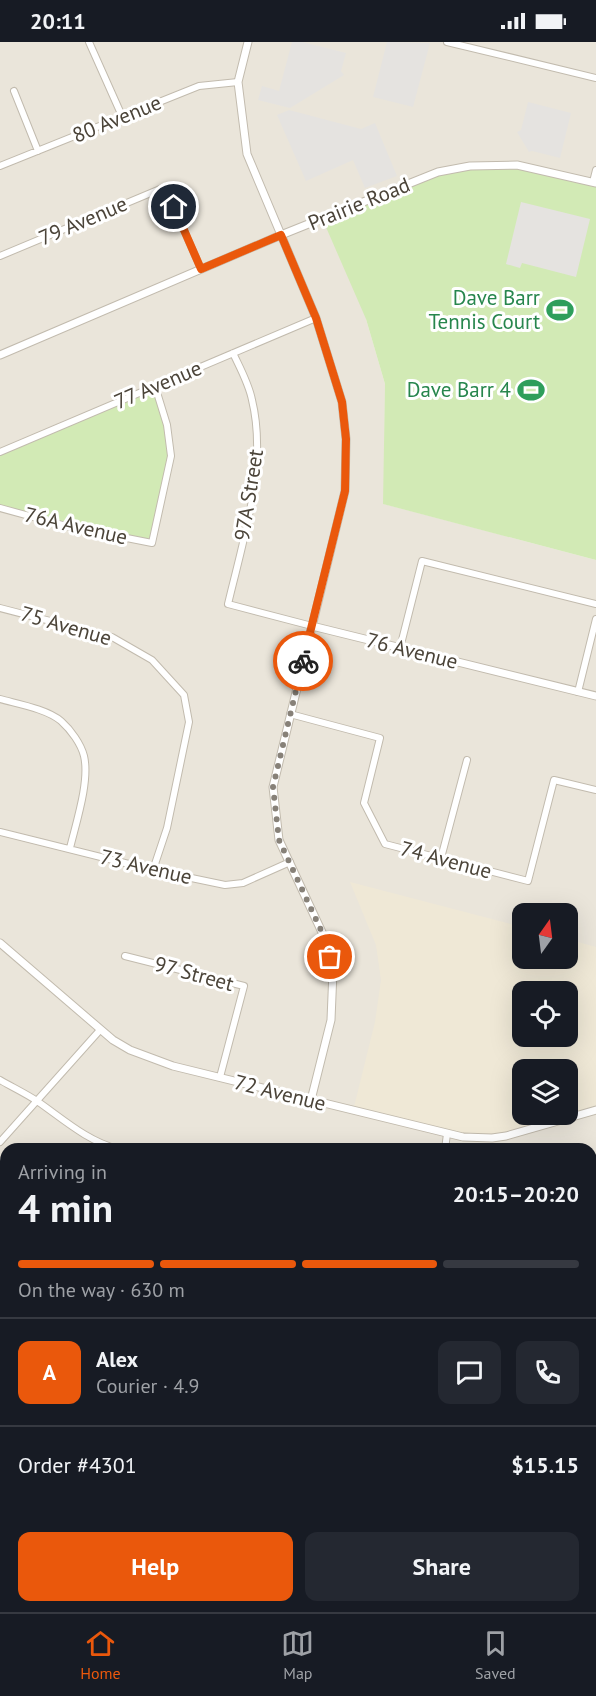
<!DOCTYPE html>
<html lang="en">
<head>
<meta charset="utf-8">
<style>
  :root { --surface:#171b24; --page:#242831; --text:#f1f3f6; --muted:#9ea1a6; --line:#363941; --accent:#ea580c }
  body { margin:0; font-family:"PT Sans",sans-serif; background:var(--page); color:var(--text); height:100vh; display:flex; flex-direction:column; font-size:22px; white-space:nowrap }
  * { box-sizing:border-box; margin:0 }
  p { font-size:20px; color:var(--muted) }
  .icon { flex:none; width:33px; height:33px; fill:none; stroke:currentColor; stroke-width:2; stroke-linecap:round; stroke-linejoin:round }
  .map { position:relative; flex:1; overflow:hidden }
  .sheet { position:absolute; left:0px; top:1101px; width:597px; height:470px; display:flex; flex-direction:column; background:var(--surface); border-radius:18px 18px 0 0; box-shadow:0 6px 24px #0002 }
  .sheet>* { flex:none }
  .needle { width:39px; rotate:14deg }
  .fabs { position:absolute; left:512px; top:861px; display:grid; gap:12px }
  .fabs a { display:grid; place-items:center; width:66px; height:66px; border-radius:12px; background:var(--surface); box-shadow:0 6px 24px #0002; font-size:30px }
  .pin { position:absolute; display:grid; place-items:center; width:51px; height:51px; color:#fff; margin:-26px; border:3px solid #fff; border-radius:50%; box-shadow:0 2px 6px #0007 }
  .courier { position:absolute; display:grid; place-items:center; width:60px; height:60px; margin:-30px; border:4px solid #ea580c; border-radius:50%; background:#fff; color:#222; box-shadow:0 2px 8px #0007 }
  .summary em { font-style:normal; font-weight:700 }
  .summary div { display:flex; flex-direction:column-reverse }
  .summary { display:flex; align-items:center; justify-content:space-between; height:102px; padding:0 18px }
  h1 { font-size:39px; font-weight:700; line-height:45px }
  .bar { display:grid; grid-template-columns:repeat(4,1fr); gap:9px 6px; align-content:center; height:72px; padding:0 18px }
  .bar i { height:8px; border-radius:4px; background:var(--line) }
  .bar .on { background:var(--accent) }
  .bar p { grid-column:span 4 }
  .line { display:flex; align-items:center; gap:15px; padding:0 18px; border-top:2px solid var(--line) }
  .line div { flex:1 }
  .round { display:grid; place-items:center; flex:none; width:63px; height:63px; border-radius:12px; background:var(--page) }
  .primary-button { display:flex; gap:12px; margin-top:auto; padding:12px 18px }
  .primary-button a { flex:1; height:69px; border-radius:12px; background:var(--accent); color:#fff; font-size:24px; font-weight:700; line-height:69px; text-align:center }
  .primary-button a+a { background:var(--page); color:var(--text) }
  .status { display:flex; justify-content:space-between; align-items:center; height:42px; padding:0 30px; background:var(--surface); direction:ltr }
  .status svg { height:16px; fill:currentColor }
  .tabs { display:flex; justify-content:space-around; align-items:center; height:84px; border-top:2px solid var(--line); background:var(--surface); font-size:16px; color:var(--muted) }
  .tabs a { display:grid; justify-items:center; gap:3px }
  .tabs .on { color:var(--accent) }
  .map>svg:first-child { display:block }
</style>
</head>
<body>
<div class="status"><b>20:11</b><svg viewBox="0 0 49 12"><path d="M0 12V9h3v3zM5 12V6h3v6zM10 12V3h3v9zM15 12V0h3v12zM26 1h20v11H26zM47 4h2v5h-2z"/></svg></div>
<div class="map">
<svg width="596" height="1570" viewBox="0 0 596 1570">
  <rect width="100%" height="100%" fill="#f6f3ec"/>
  <!-- residential -->
  <path fill="#eae5da" fill-rule="evenodd" d="M0,0H596V141L366,277L385,342L384,462L596,518V1425L591,1424V1107H6V1281L0,1279ZM522,872H567V916H522ZM522,950H567V994H522ZM522,1028H567V1072H522Z
    M0,1348L6,1350V1564L293,1565L291,1570H0Z
    M591,1493L596,1495V1570H293L295,1564H591Z"/>
  <!-- education -->
  <path fill="#efe8d6" fill-rule="evenodd" d="M350,840L522,885V916H567V897L596,905V1068L506,1094L479,1097L353,1069L375,980L381,938L376,903ZM522,950H567V994H522ZM522,1028H567V1072H522Z"/>
  <!-- green -->
  <path fill="#d2eab5" d="M480,124L541,125L596,138V518L383,462L385,342L366,277L322,176L440,129Z
    M155,344L167,383L171,414L152,501L0,465V410Z"/>
  <!-- parking -->
  <path fill="#e5e3e0" d="M292,0H302L346,11L341,29L344,33L290,66L258,58L262,44L279,49Z
    M387,0L430,1L413,65L373,55Z
    M528,60L571,71L560,116L532,109L529,110L517,90L521,88Z
    M289,68L361,87L375,81L397,134L365,146L353,118L306,139L277,73Z
    M521,160L590,177L576,235L522,221L520,226L506,222Z"/>
  <g fill="none" stroke-linecap="round" stroke-linejoin="round">
    <defs>
      <path id="minor" d="M89,0L122,74
        M447,0L596,36
        M14,49L38,109
        M0,124L199,44L238,40
        M593,140L596,128
        M0,214L165,145L201,227
        M233,311C240,326 249,342 252,358C268,423 243,498 228,562L312,584
        M0,410L316,276
        M0,466L66,484L152,501L171,414L167,383L155,344
        M0,566L112,595L152,618L184,653L189,680L167,786L153,828
        M400,606L422,519L596,562
        M578,650L596,577
        M0,657C18,662 47,667 61,679C71,688 81,702 84,714C90,739 76,781 70,806
        M290,672L380,696L364,761L385,802L528,839L554,738L596,748
        M0,790L153,828L225,843L243,841L290,820
        M441,816L467,718
        M125,914L244,944L220,1035
        M0,1038C12,1045 25,1051 37,1059C63,1077 87,1099 118,1107
        M0,1100L100,988
        M445,1107L447,1092
        M591,1165L596,1164
        M591,1177L596,1188
        M591,1259L596,1258
        M591,1383L596,1384
        M0,1388L6,1390
        M543,1564L545,1570
        M338,1570L340,1564"/>
      <path id="tertiary" d="M248,0L238,40L247,112L316,276L342,360L346,397L345,449L273,745L279,798L327,901L333,929L331,978L311,1058
        M0,313L281,193L438,130L470,124L517,123L596,141
        M312,584L596,654
        M0,901L113,998L130,1008L173,1024L463,1095L492,1096L506,1094L596,1068
        M0,1482L6,1483
        M115,1570L116,1564"/>
      <path id="secondary" d="M0,1310L6,1311
        M0,1321L6,1322
        M591,1457L596,1459
        M591,1467L596,1469"/>
    </defs>
    <!-- minor casing -->
    <use href="#minor" stroke="#c2bbae" stroke-width="8"/>
    <!-- tertiary casing -->
    <use href="#tertiary" stroke="#c2bbae" stroke-width="9"/>
    <!-- secondary casing -->
    <use href="#secondary" stroke="#d6c79b" stroke-width="10"/>
    <!-- minor -->
    <use href="#minor" stroke="#fff" stroke-width="6"/>
    <!-- tertiary -->
    <use href="#tertiary" stroke="#fff" stroke-width="7"/>
    <!-- secondary -->
    <use href="#secondary" stroke="#fff3cd" stroke-width="8"/>
  </g>
  <g fill="none" stroke-linecap="round" stroke-linejoin="round">
    <!-- done -->
    <path stroke="#878178" stroke-width="6" stroke-dasharray="0 10.8" d="M303,619L273,745L279,798L327,901L330,915"/>
    <!-- route -->
    <path stroke="#ea580c" stroke-width="8" d="M174,165L201,227L281,193L316,276L342,360L346,397L345,449L303,619"/>
  </g>
  <!-- icons -->
  <defs>
    <symbol id="stadium-bare" viewBox="-9 -9 18 18"><path d="M0-5a6.5 5 0 1 0 0 10a6.5 5 0 1 0 0-10ZM-3.5-1.8h7v3.6h-7Z" fill="#2e9e5b" stroke="#fff" stroke-width="2.5" paint-order="stroke"/></symbol>
  </defs>
  <g fill-rule="evenodd">
    <use href="#stadium-bare" x="541" y="249" width="38" height="38"/>
    <use href="#stadium-bare" x="512" y="329" width="38" height="38"/>
  </g>
  <g text-anchor="middle" stroke-width="6" stroke-linejoin="round" paint-order="stroke">
    <!-- street labels -->
    <g font-size="21" fill="#4b4439" stroke="#fff">
      <text transform="translate(117 77) rotate(-22)" y="7">80 Avenue</text>
      <text transform="translate(359 162) rotate(-22)" y="7">Prairie Road</text>
      <text transform="translate(83 179) rotate(-23)" y="7">79 Avenue</text>
      <text transform="translate(158 343) rotate(-23)" y="7">77 Avenue</text>
      <text transform="translate(249 453) rotate(-81)" y="7">97A Street</text>
      <text transform="translate(76 484) rotate(13)" y="7">76A Avenue</text>
      <text transform="translate(66 584) rotate(16)" y="7">75 Avenue</text>
      <text transform="translate(412 609) rotate(14)" y="7">76 Avenue</text>
      <text transform="translate(446 818) rotate(15)" y="7">74 Avenue</text>
      <text transform="translate(146 825) rotate(13)" y="7">73 Avenue</text>
      <text transform="translate(194 932) rotate(15)" y="7">97 Street</text>
      <text transform="translate(280 1051) rotate(14)" y="7">72 Avenue</text>
    </g>
    <!-- leisure labels -->
    <g font-size="21" fill="#27864d" stroke="#fff" text-anchor="end">
      <text x="540" y="263">Dave Barr<tspan x="540" dy="24">Tennis Court</tspan></text>
      <text x="511" y="355">Dave Barr 4</text>
    </g>
  </g>
</svg>
<div class="fabs">
<a><svg class="needle" viewBox="-14 -14 28 28"><path d="M0-13l5 13h-10z" fill="#e53935"/><path d="M0 13l5-13h-10z" fill="#9ea1a6"/></svg></a>
<a><svg class="icon" aria-label="locate" viewBox="0 0 24 24"><circle cx="12" cy="12" r="6"/><path d="M12 2v4M12 18v4M2 12h4M18 12h4"/></svg></a>
<a><svg class="icon" aria-label="layers" viewBox="0 0 24 24"><path d="M12 4l9 5-9 5-9-5zM3 14l9 5 9-5"/></svg></a>
</div>
<div class="pin" style="left:330px;top:915px;background:#ea580c"><svg class="icon" aria-label="bag" viewBox="0 0 24 24"><path d="M5 8h14l-1 12H6zM9 8a3 3 0 0 1 6 0"/></svg></div>
<div class="pin" style="left:174px;top:165px;background:#1f2937"><svg class="icon" aria-label="home" viewBox="0 0 24 24"><path d="M3 11l9-7 9 7M6 9v11h12V9"/></svg></div>
<div class="courier" style="left:303px;top:619px"><svg class="icon" aria-label="bike" viewBox="0 0 24 24"><circle cx="6" cy="16" r="4"/><circle cx="18" cy="16" r="4"/><path d="M6 16l4-8h5l3 8M10 8l3 8H6M13 5h3"/></svg></div>
<section class="sheet">
<div class="summary"><div><h1>4 min</h1><p>Arriving in</p></div><em>20:15–20:20</em></div>
<div class="bar"><i class="on"></i><i class="on"></i><i class="on"></i><i></i><p>On the way · 630 m</p></div>
<div class="line" style="height:108px"><b class="round" style="background:var(--accent);color:#fff">A</b><div><b>Alex</b><p>Courier · 4.9</p></div><a class="round"><svg class="icon" aria-label="chat" viewBox="0 0 24 24"><path d="M4 5h16v11H9l-5 4z"/></svg></a><a class="round"><svg class="icon" aria-label="phone" viewBox="0 0 24 24"><path d="M5 4h4l2 5-3 2q2 4 5 5l2-3 5 2v4C11 20 4 13 5 4z"/></svg></a></div>
<div class="line" style="height:78px"><div>Order #4301</div><b>$15.15</b></div>
<div class="primary-button"><a>Help</a><a>Share</a></div>
</section>
</div>
<nav class="tabs">
<a class="on"><svg class="icon" aria-label="home" viewBox="0 0 24 24"><path d="M3 11l9-7 9 7M6 9v11h12V9"/></svg>Home</a>
<a><svg class="icon" aria-label="map" viewBox="0 0 24 24"><path d="M3 6l6-2 6 2 6-2v14l-6 2-6-2-6 2zM9 4v14M15 6v14"/></svg>Map</a>
<a><svg class="icon" aria-label="saved" viewBox="0 0 24 24"><path d="M7 4h10v16l-5-4-5 4z"/></svg>Saved</a>
</nav>
</body>
</html>
